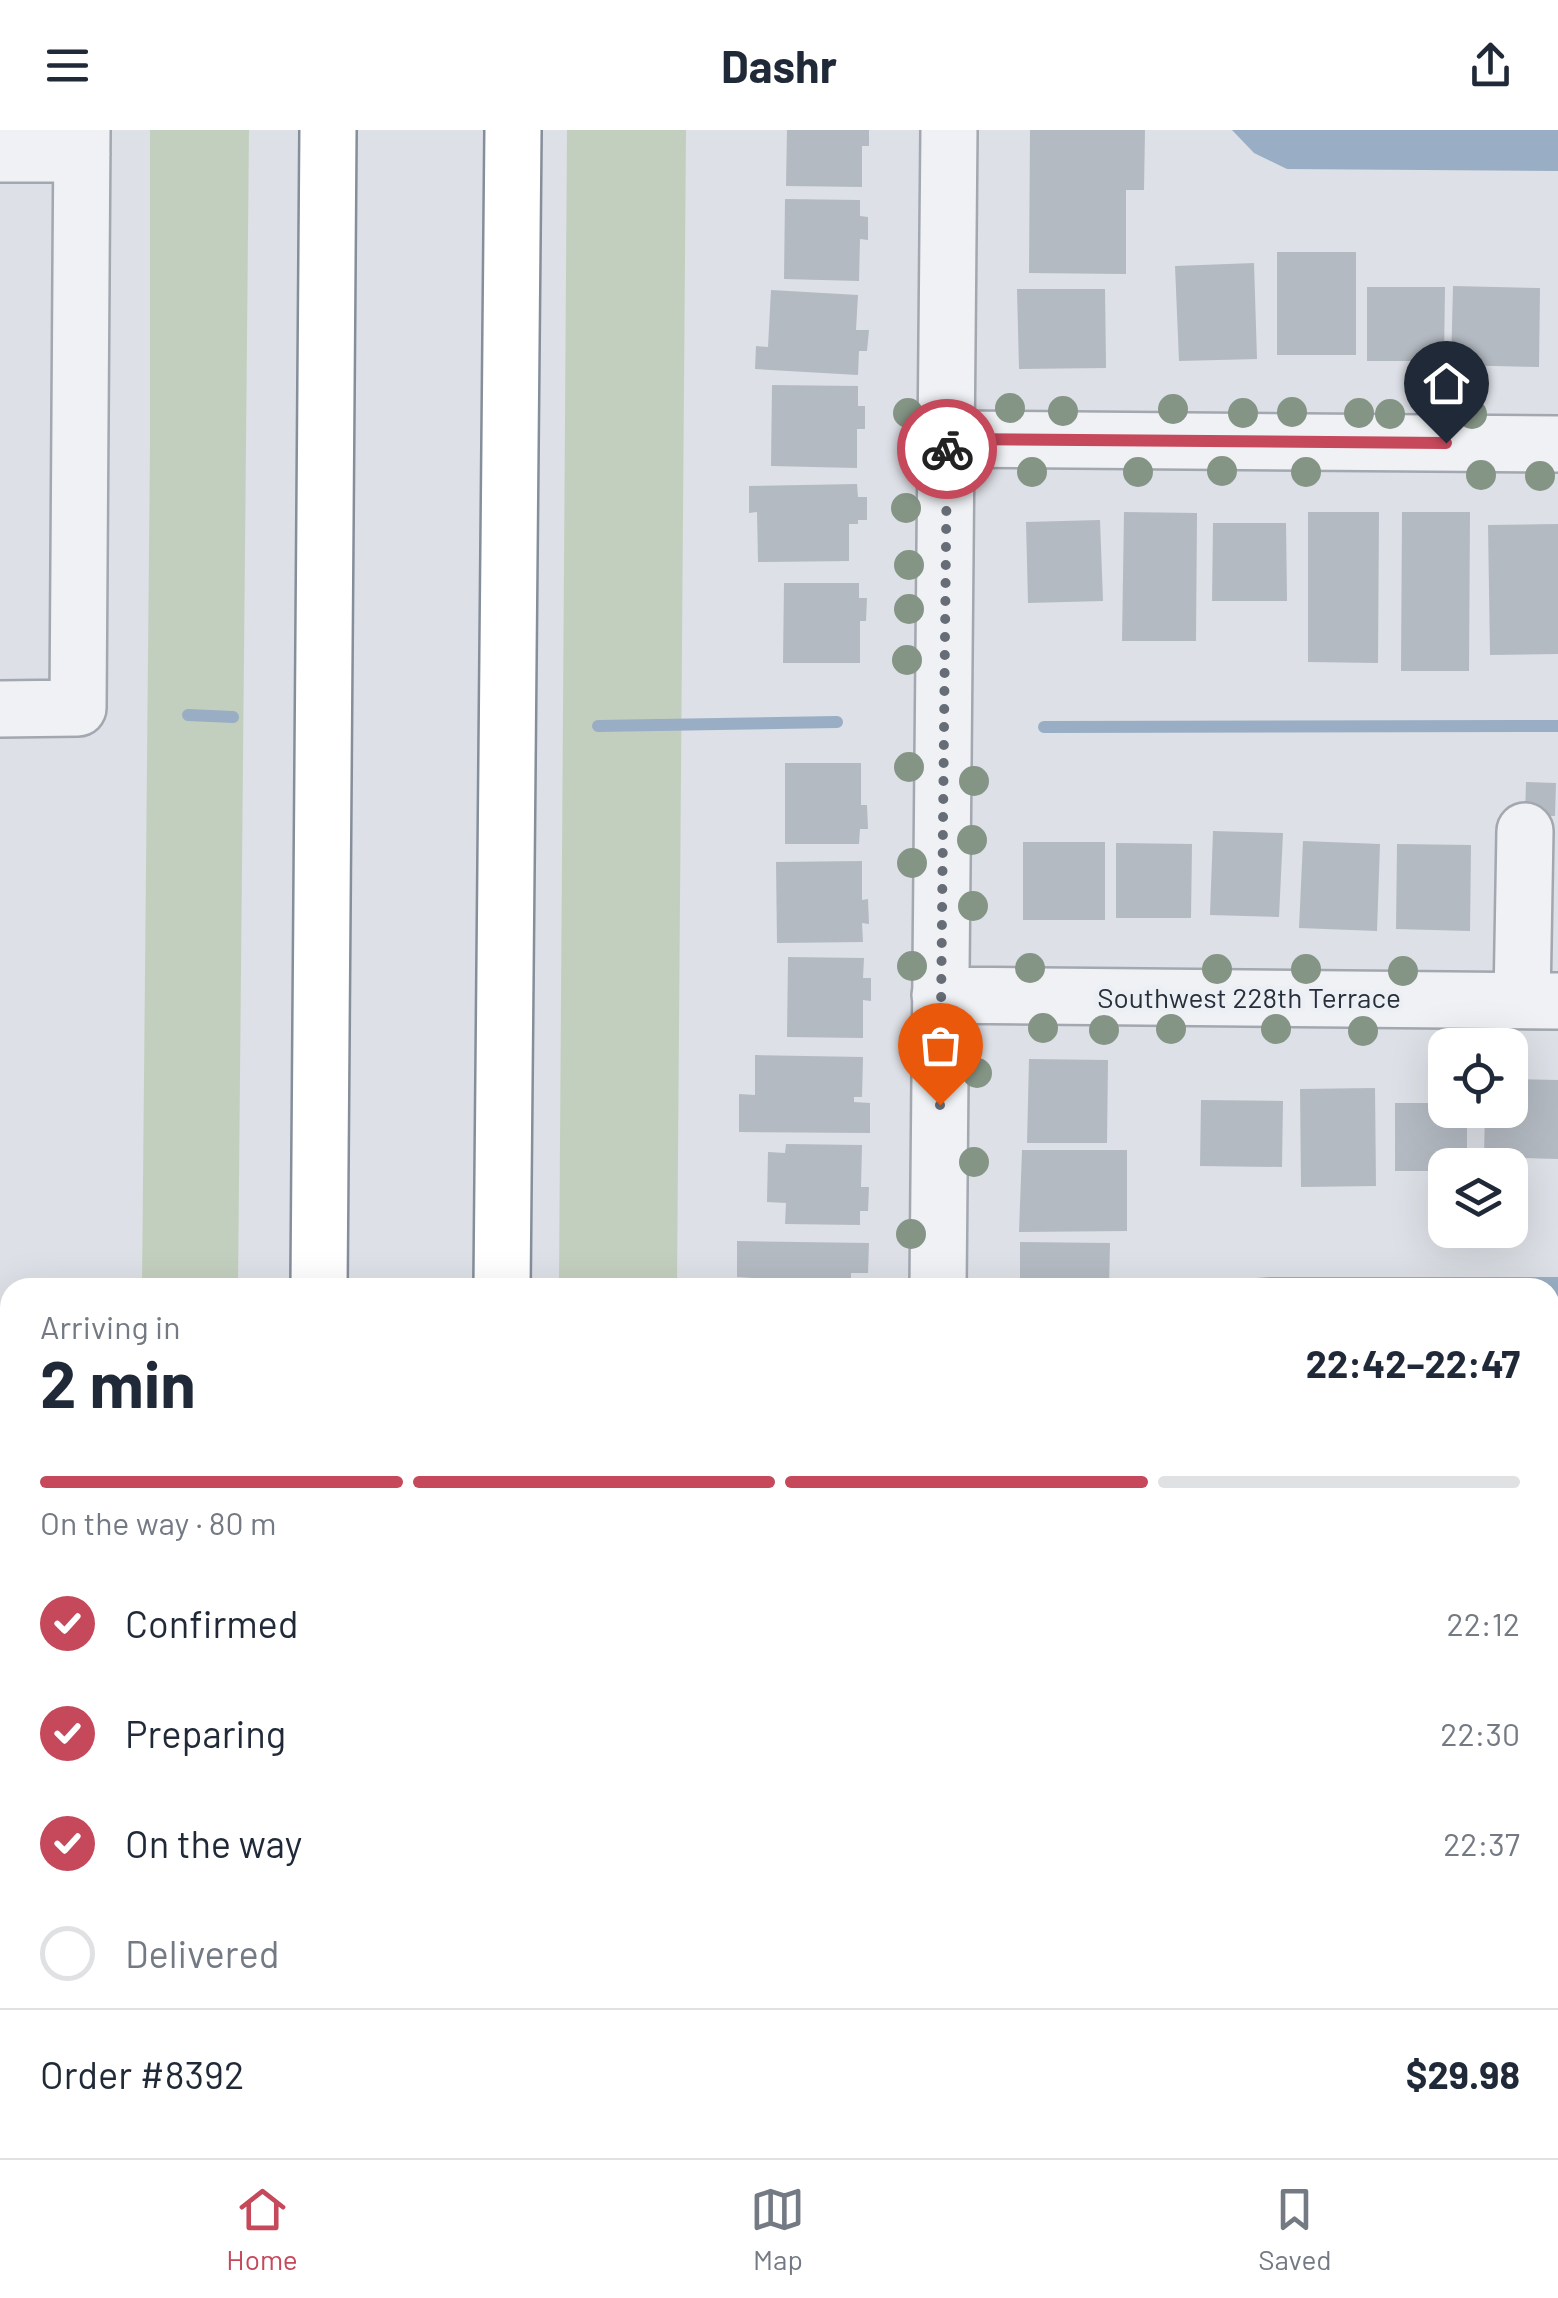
<!DOCTYPE html>
<html lang="en">
<head>
<meta charset="utf-8">
<style>
  :root { --surface:#fff; --page:#f2f2f3; --text:#1f2937; --muted:#747a83; --line:#e0e1e3; --accent:#c5485b }
  body { margin:0; font-family:Barlow,sans-serif; background:var(--page); color:var(--text); height:100vh; display:flex; flex-direction:column; font-size:38px; white-space:nowrap }
  * { box-sizing:border-box; margin:0 }
  p { font-size:32px; color:var(--muted) }
  .icon { flex:none; width:55px; height:55px; fill:none; stroke:currentColor; stroke-width:2; stroke-linecap:round; stroke-linejoin:round }
  .map { position:relative; flex:1; overflow:hidden }
  .panel { position:absolute; left:0px; top:1148px; width:1560px; height:882px; display:flex; flex-direction:column; background:var(--surface); border-radius:30px 30px 0 0; box-shadow:0 10px 40px #0002 }
  .panel>* { flex:none }
  .fabs { position:absolute; left:1428px; top:898px; display:grid; gap:20px }
  .fabs a { display:grid; place-items:center; width:100px; height:100px; border-radius:20px; background:var(--surface); box-shadow:0 10px 40px #0002; font-size:50px }
  .pin { position:absolute; display:grid; place-items:center; width:85px; height:85px; color:#fff; margin:-102px -42px; border-radius:50% 50% 50% 0; rotate:-45deg; box-shadow:0 0 10px #0007 }
  .pin .icon { rotate:45deg }
  .courier { position:absolute; display:grid; place-items:center; width:100px; height:100px; margin:-50px; border:8px solid #c5485b; border-radius:50%; background:#fff; color:#222; box-shadow:0 2px 12px #0007 }
  .headline em { font-style:normal; font-weight:700 }
  .headline div { display:flex; flex-direction:column-reverse }
  .headline { display:flex; align-items:center; justify-content:space-between; height:170px; padding:0 40px }
  h1 { font-size:65px; font-weight:700; line-height:75px }
  .bar { display:grid; grid-template-columns:repeat(4,1fr); gap:15px 10px; align-content:center; height:120px; padding:0 40px }
  .bar i { height:12px; border-radius:8px; background:var(--line) }
  .bar .selected { background:var(--accent) }
  .bar p { grid-column:span 4 }
  .line { display:flex; align-items:center; gap:25px; padding:0 40px; border-top:2px solid var(--line) }
  .line div { flex:1 }
  ol { padding:0 40px; list-style:none }
  li { display:flex; align-items:center; gap:30px; height:110px }
  li p { margin-inline-start:auto }
  li .icon { padding:10px; border-radius:50%; background:var(--accent); color:#fff; stroke-width:4 }
  li:last-child { color:var(--muted) }
  li i { width:55px; height:55px; border:5px solid var(--line); border-radius:50% }
  header { display:flex; justify-content:space-between; align-items:center; height:130px; padding:0 40px; background:var(--surface); font-size:45px; font-weight:700 }
  .tab-bar { display:flex; justify-content:space-around; align-items:center; height:140px; border-top:2px solid var(--line); background:var(--surface); font-size:28px; color:var(--muted) }
  .tab-bar a { display:grid; justify-items:center; gap:5px }
  .tab-bar .selected { color:var(--accent) }
  .map>svg:first-child { display:block }
</style>
</head>
<body>
<header><svg class="icon" aria-label="menu" viewBox="0 0 24 24"><path d="M4 6h16M4 12h16M4 18h16"/></svg>Dashr<svg class="icon" aria-label="share" viewBox="0 0 24 24"><path d="M12 15V3M7 8l5-5 5 5M5 13v7h14v-7"/></svg></header>
<div class="map">
<svg width="1558" height="2028" viewBox="0 0 1558 2028">
  <rect width="100%" height="100%" fill="#dde0e6"/>
  <!-- green -->
  <path fill="#c3cfbe" d="M150,0H249L238,1157H142L150,316Z
    M567,0H686L677,1157H559Z
    M134,2020H233V2028H134Z
    M562,2020H669V2028H562Z"/>
  <!-- water -->
  <path fill="#99aec4" d="M1232,0H1558V41L1287,39L1254,23Z
    M1270,1147H1558V1455L1550,1450V1158L1246,1157L1256,1148Z"/>
  <g fill="none" stroke-linecap="round" stroke-linejoin="round">
    <!-- stream -->
    <path stroke="#99aec4" stroke-width="12" d="M188,585L233,587
      M598,596L837,592
      M1044,597L1558,596"/>
  </g>
  <!-- building -->
  <path fill="#b4bac2" d="M787,0H869V16H862V57L786,56Z
    M1030,0H1145L1144,60H1126V144L1029,143Z
    M785,69L860,70V86L868,87V110L860,109L859,151L784,149Z
    M1277,122H1356V225H1277Z
    M1254,133L1257,229L1179,231L1175,136Z
    M1453,156L1540,158L1539,237L1451,235Z
    M1367,157H1445L1444,231H1367Z
    M1017,159H1105L1106,238L1019,239Z
    M771,160L858,165L856,200H869L867,221H859L858,245L755,239L756,216L768,217Z
    M772,255L858,256V276H865V299H857V338L771,336Z
    M857,354L858,367H867V390H858V394H849V431L758,432L757,382L749,383V356Z
    M1124,382L1197,383L1196,511H1122Z
    M1308,382H1379L1378,533L1308,532Z
    M1402,382H1470L1469,541H1401Z
    M1100,390L1103,471L1028,473L1026,392Z
    M1213,393H1286L1287,471H1212Z
    M1558,394V524L1490,525L1488,395Z
    M784,453H859V468H867L866,491H860V533H783Z
    M785,633H861V675H867L868,699H860L859,714H785Z
    M1526,652L1556,653L1555,686L1525,685Z
    M1213,701L1283,703L1279,787L1210,785Z
    M1303,711L1380,714L1377,801L1299,798Z
    M1023,712H1105V790H1023Z
    M1116,713L1192,714L1191,788H1116Z
    M1397,714L1471,715L1470,801L1396,799Z
    M862,731V770L868,769L869,794L862,793L863,812L777,813L776,732Z
    M788,827L864,828L863,848H871V871L863,870V908L787,907Z
    M755,925L863,927L862,967H854V972L870,973V1003L739,1002V964L755,965Z
    M1029,929L1108,930L1107,1013H1027Z
    M1510,949L1558,950V1029L1484,1027L1485,980H1510Z
    M1375,958L1376,1056L1301,1057L1300,959Z
    M1201,970L1283,971L1282,1037L1200,1036Z
    M1395,973H1445V980H1467V1035H1445V1041H1395Z
    M786,1014L862,1015L861,1057H869L868,1081H860V1095L785,1094L786,1073L767,1072L768,1022L785,1023Z
    M1022,1020H1127V1101L1019,1102Z
    M737,1111L869,1113L868,1143H851V1148H860V1158H752L753,1148L737,1147Z
    M1020,1112L1110,1113L1109,1158H1020Z
    M1550,1763H1558V1845H1550Z
    M1550,1857H1558V1938H1550Z
    M1550,1951H1558V2027H1492V2020H1550Z
    M800,2020H911V2028H800Z
    M1028,2020H1133V2028H1028Z
    M1295,2020H1371V2025H1294Z"/>
  <g fill="none" stroke-linecap="round" stroke-linejoin="round">
    <defs>
      <path id="minor" d="M0,24H82
        M947,309L1558,314
        M0,579L78,578L82,0
        M940,865L1558,871
        M1522,870L1525,701
        M938,1158L949,0
        M1550,1634H1558
        M728,2028V2020
        M1212,2028V2020"/>
      <path id="highway" d="M319,1158L328,0
        M502,1158L513,0
        M312,2028V2020
        M493,2028L494,2020"/>
    </defs>
    <!-- minor casing -->
    <use href="#minor" stroke="#a3a7af" stroke-width="60"/>
    <!-- highway casing -->
    <use href="#highway" stroke="#858e9b" stroke-width="60"/>
    <!-- minor -->
    <use href="#minor" stroke="#eff1f4" stroke-width="55"/>
    <!-- highway -->
    <use href="#highway" stroke="#fff" stroke-width="55"/>
  </g>
  <!-- trees -->
  <g fill="#849485">
    <circle cx="1010" cy="278" r="15"/>
    <circle cx="1173" cy="279" r="15"/>
    <circle cx="1063" cy="281" r="15"/>
    <circle cx="1292" cy="282" r="15"/>
    <circle cx="908" cy="283" r="15"/>
    <circle cx="1243" cy="283" r="15"/>
    <circle cx="1359" cy="283" r="15"/>
    <circle cx="1390" cy="284" r="15"/>
    <circle cx="1472" cy="284" r="15"/>
    <circle cx="1222" cy="341" r="15"/>
    <circle cx="1032" cy="342" r="15"/>
    <circle cx="1138" cy="342" r="15"/>
    <circle cx="1306" cy="342" r="15"/>
    <circle cx="1481" cy="345" r="15"/>
    <circle cx="1540" cy="346" r="15"/>
    <circle cx="906" cy="378" r="15"/>
    <circle cx="909" cy="435" r="15"/>
    <circle cx="909" cy="479" r="15"/>
    <circle cx="907" cy="530" r="15"/>
    <circle cx="909" cy="637" r="15"/>
    <circle cx="974" cy="651" r="15"/>
    <circle cx="972" cy="710" r="15"/>
    <circle cx="912" cy="733" r="15"/>
    <circle cx="973" cy="776" r="15"/>
    <circle cx="912" cy="836" r="15"/>
    <circle cx="1030" cy="838" r="15"/>
    <circle cx="1217" cy="839" r="15"/>
    <circle cx="1306" cy="839" r="15"/>
    <circle cx="1403" cy="841" r="15"/>
    <circle cx="1043" cy="898" r="15"/>
    <circle cx="1171" cy="899" r="15"/>
    <circle cx="1276" cy="899" r="15"/>
    <circle cx="1104" cy="900" r="15"/>
    <circle cx="1363" cy="901" r="15"/>
    <circle cx="977" cy="943" r="15"/>
    <circle cx="974" cy="1032" r="15"/>
    <circle cx="911" cy="1104" r="15"/>
  </g>
  <g fill="none" stroke-linecap="round" stroke-linejoin="round">
    <!-- done -->
    <path stroke="#676d77" stroke-width="10" stroke-dasharray="0 18" d="M940,975L947,319"/>
    <!-- route -->
    <path stroke="#c5485b" stroke-width="12" d="M947,319V309L1446,313"/>
  </g>
  <g text-anchor="middle" stroke-width="9" stroke-linejoin="round" paint-order="stroke">
    <!-- street labels -->
    <g font-size="28" fill="#272f3b" stroke="#eceff4">
      <text x="1249" y="878">Southwest 228th Terrace</text>
    </g>
  </g>
</svg>
<div class="fabs">
<a><svg class="icon" aria-label="locate" viewBox="0 0 24 24"><circle cx="12" cy="12" r="6"/><path d="M12 2v4M12 18v4M2 12h4M18 12h4"/></svg></a>
<a><svg class="icon" aria-label="layers" viewBox="0 0 24 24"><path d="M12 4l9 5-9 5-9-5zM3 14l9 5 9-5"/></svg></a>
</div>
<div class="pin" style="left:940px;top:975px;background:#ea580c"><svg class="icon" aria-label="bag" viewBox="0 0 24 24"><path d="M5 8h14l-1 12H6zM9 8a3 3 0 0 1 6 0"/></svg></div>
<div class="pin" style="left:1446px;top:313px;background:#1f2937"><svg class="icon" aria-label="home" viewBox="0 0 24 24"><path d="M3 11l9-7 9 7M6 9v11h12V9"/></svg></div>
<div class="courier" style="left:947px;top:319px"><svg class="icon" aria-label="bike" viewBox="0 0 24 24"><circle cx="6" cy="16" r="4"/><circle cx="18" cy="16" r="4"/><path d="M6 16l4-8h5l3 8M10 8l3 8H6M13 5h3"/></svg></div>
<section class="panel">
<div class="headline"><div><h1>2 min</h1><p>Arriving in</p></div><em>22:42–22:47</em></div>
<div class="bar"><i class="selected"></i><i class="selected"></i><i class="selected"></i><i></i><p>On the way · 80 m</p></div>
<ol>
<li><svg class="icon" aria-label="check" viewBox="0 0 24 24"><path d="M5 12l5 5 9-10"/></svg>Confirmed<p>22:12</p></li>
<li><svg class="icon" aria-label="check" viewBox="0 0 24 24"><path d="M5 12l5 5 9-10"/></svg>Preparing<p>22:30</p></li>
<li><svg class="icon" aria-label="check" viewBox="0 0 24 24"><path d="M5 12l5 5 9-10"/></svg>On the way<p>22:37</p></li>
<li><i></i>Delivered</li>
</ol>
<div class="line" style="height:130px"><div>Order #8392</div><b>$29.98</b></div>
</section>
</div>
<nav class="tab-bar">
<a class="selected"><svg class="icon" aria-label="home" viewBox="0 0 24 24"><path d="M3 11l9-7 9 7M6 9v11h12V9"/></svg>Home</a>
<a><svg class="icon" aria-label="map" viewBox="0 0 24 24"><path d="M3 6l6-2 6 2 6-2v14l-6 2-6-2-6 2zM9 4v14M15 6v14"/></svg>Map</a>
<a><svg class="icon" aria-label="saved" viewBox="0 0 24 24"><path d="M7 4h10v16l-5-4-5 4z"/></svg>Saved</a>
</nav>
</body>
</html>
